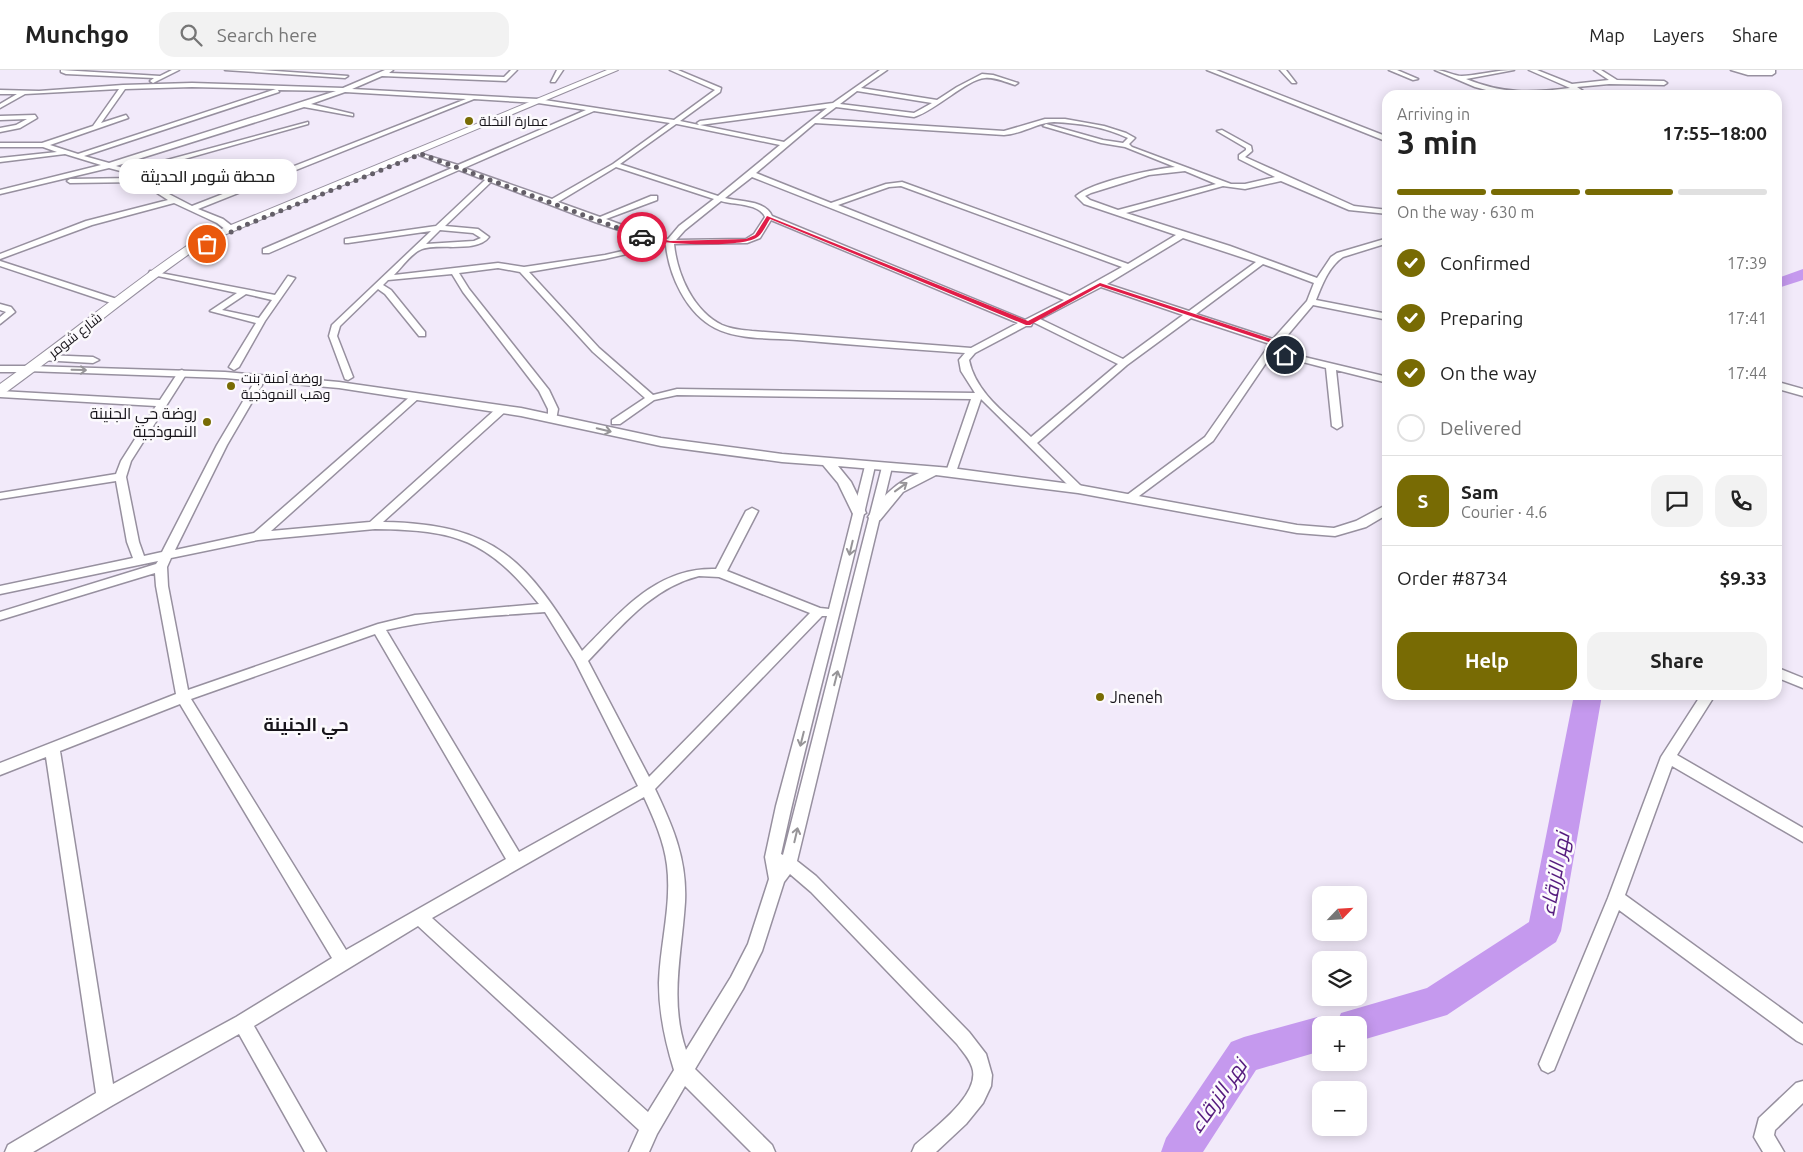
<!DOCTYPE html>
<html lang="en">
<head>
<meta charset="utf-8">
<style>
  :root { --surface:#fff; --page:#f2f2f2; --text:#222; --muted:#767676; --line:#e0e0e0; --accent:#786b04 }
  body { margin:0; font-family:Ubuntu,Cairo,sans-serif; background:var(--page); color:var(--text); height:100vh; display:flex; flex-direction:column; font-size:19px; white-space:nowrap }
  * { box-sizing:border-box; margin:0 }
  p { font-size:16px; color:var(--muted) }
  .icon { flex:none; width:28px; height:28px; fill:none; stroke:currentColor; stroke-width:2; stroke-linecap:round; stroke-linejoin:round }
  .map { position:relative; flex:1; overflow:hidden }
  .side { position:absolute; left:1382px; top:20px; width:400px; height:610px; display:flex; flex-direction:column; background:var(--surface); border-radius:15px; box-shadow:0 2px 12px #0003 }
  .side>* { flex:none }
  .needle { width:32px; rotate:65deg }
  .fabs { position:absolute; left:1312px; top:816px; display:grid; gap:10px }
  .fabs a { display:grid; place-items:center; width:55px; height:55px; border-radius:10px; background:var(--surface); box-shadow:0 2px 12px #0003; font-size:25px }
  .pin { position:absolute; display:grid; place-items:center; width:42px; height:42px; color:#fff; margin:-21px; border:2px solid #fff; border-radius:50%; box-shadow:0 1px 5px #0007 }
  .courier { position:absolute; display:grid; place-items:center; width:50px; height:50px; margin:-25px; border:4px solid #e11d48; border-radius:50%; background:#fff; color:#222; box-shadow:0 1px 6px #0007 }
  .bubble { position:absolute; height:35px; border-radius:15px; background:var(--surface); box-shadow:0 2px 12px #0003; font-size:16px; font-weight:600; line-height:35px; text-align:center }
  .head em { font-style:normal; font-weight:600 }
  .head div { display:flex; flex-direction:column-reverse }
  .head { display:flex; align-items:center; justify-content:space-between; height:85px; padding:0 15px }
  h1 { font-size:32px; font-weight:600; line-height:38px }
  .bar { display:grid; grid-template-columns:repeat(4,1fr); gap:8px 5px; align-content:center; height:60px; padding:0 15px }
  .bar i { height:6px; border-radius:4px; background:var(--line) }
  .bar .selected { background:var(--accent) }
  .bar p { grid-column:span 4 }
  .line { display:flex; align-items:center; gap:12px; padding:0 15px; border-top:1px solid var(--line) }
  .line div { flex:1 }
  .round { display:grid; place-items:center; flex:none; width:52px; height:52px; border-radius:15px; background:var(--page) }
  ol { padding:0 15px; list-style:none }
  li { display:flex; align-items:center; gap:15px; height:55px }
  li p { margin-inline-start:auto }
  li .icon { padding:5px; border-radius:50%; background:var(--accent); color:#fff; stroke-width:4 }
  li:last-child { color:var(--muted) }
  li i { width:28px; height:28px; border:2px solid var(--line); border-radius:50% }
  .button { display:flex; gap:10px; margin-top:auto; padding:10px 15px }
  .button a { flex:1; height:58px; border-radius:15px; background:var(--accent); color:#fff; font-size:20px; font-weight:600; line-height:58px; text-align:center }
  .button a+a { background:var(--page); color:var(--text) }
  header { display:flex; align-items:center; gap:30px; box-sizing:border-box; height:70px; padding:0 25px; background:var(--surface); border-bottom:1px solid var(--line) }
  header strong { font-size:24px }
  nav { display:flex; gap:28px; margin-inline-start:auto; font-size:18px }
  .search { width:350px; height:45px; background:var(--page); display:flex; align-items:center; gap:12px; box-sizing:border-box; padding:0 18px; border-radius:15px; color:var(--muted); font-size:19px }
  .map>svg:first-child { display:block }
</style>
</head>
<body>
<header>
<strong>Munchgo</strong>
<div class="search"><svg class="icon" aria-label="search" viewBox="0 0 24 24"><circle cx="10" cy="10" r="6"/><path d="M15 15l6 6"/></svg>Search here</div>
<nav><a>Map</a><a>Layers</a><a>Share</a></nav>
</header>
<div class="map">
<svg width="1803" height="1082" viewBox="0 0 1803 1082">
  <rect width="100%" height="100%" fill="#f2eafa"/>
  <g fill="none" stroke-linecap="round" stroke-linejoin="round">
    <!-- river -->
    <path fill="#c599ee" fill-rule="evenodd" d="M1803,199V210L1778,218V208Z
      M1574,625H1602L1561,861L1556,872L1447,945L1359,971V955H1336L1341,943L1427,918L1529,852Z
      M1321,946L1334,952L1335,955H1321V981L1256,1000L1203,1082H1161L1166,1068L1231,972L1244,967Z"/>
    <defs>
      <path id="minor" d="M61,0L160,6L172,0H179L153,13L150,11L154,8L66,4L61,2Z
        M225,0H261L348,6L345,8Z
        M385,0H393L389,3L504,7L511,0H517L506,11L382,6L352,19L538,29L674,50L715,20L670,0H678L721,18L720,22L680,51L699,55L697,53L700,51L833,33L880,0H887L861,18L937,30L957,17L982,4L993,5L1018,13L1015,15C1005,12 995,7 985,8C967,9 935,41 914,47L836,37L820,49L1004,61L1045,49H1065L1104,56L1126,63L1135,68L1129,74L1132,77L1231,114H1245L1275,107L1239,89V85L1246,80V78L1217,61L1222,60L1251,76L1252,81L1245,87L1354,136L1388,140V144L1349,140L1281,111L1245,119L1223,116L1126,143L1230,176L1317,208L1331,187L1337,183L1388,168V173L1343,187C1329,196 1322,215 1316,230L1388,244V250L1313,235L1275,280L1388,307V313L1336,300L1342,356L1337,359L1332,356L1326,298L1272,284L1213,371L1135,429H1127L1125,427L1127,425L1205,367L1270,274L1191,248L1127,295L1037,373L1082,417L1083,419L1078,422L1074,421L981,329L956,402L951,405L946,402L971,329L677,325L654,330L620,354H612V350L645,328L593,282L520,202L498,198L459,203L469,219L549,320L558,339L556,350H548V339L539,321L463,222L452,204L388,210L383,215L391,220L425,262V266H419L385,224L378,219L340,256L337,266L353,307L348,310L345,309L329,266L332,255L431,161L348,173H345V169L436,156L485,110L459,100L269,183H263V179L452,98L419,85V83L458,95L586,40L538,33L474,29L198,139L223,149L232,156V160H226L217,153L174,133L92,155L0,189V184L86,151L168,130L140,112L70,113L67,111L70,109L134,108L128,103L109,98L0,124V120L101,95L65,84L0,92V88L57,82L43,77H0V73H42L93,56L119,19L25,24L0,38V34L17,24H0V20L39,21L123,15L192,13L343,18ZM192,17L276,19L78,84L50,75L128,48L126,45L101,53L125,19ZM278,20L336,21L109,93L84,86L279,22ZM857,21L932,33L914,43L840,34ZM345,22L466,29L192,136L167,123L135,103L308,54V52L130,100L116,96L304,37L353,46V44L311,34ZM827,38L784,72L700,55ZM594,41L670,53L613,94L552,129L464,98ZM1054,52C1079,53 1105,57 1128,68L1123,73L1103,70L1046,54L1043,56L1101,73L1125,77L1175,97C1153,99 1092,112 1076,126L1084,134L1176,165L1128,194L902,112L886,114L831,133L756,103L815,53L1004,65C1022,64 1036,53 1054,52ZM676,54H677L780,75L718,126L620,94ZM616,97L714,129L679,156L668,169L657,168L606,149L657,130V126H651L600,147L558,132ZM1185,101L1216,114L1118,140L1090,130L1085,126L1091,123L1149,105ZM752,107L1064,230L1025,250L772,146C765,130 740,132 725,128ZM491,112L595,152L658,173L605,185L524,197L498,193L394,205C402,197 411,184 420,180C435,172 477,184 489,167L478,159L445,156ZM901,116L1122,197L1070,226L838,135L889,117ZM721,131C734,135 759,133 765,147L754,164L746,169L676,170L685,160ZM771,150L1018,253L971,278L752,261C742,260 731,259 722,255C693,241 677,204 674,174L747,173L760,168ZM440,160L473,163L481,168L474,171L426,174ZM1183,168L1256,192L1189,241L1107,214ZM666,175C669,205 686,243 715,258C738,270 772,268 797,270C853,275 909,279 965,283L959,290L961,301L975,323L677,319L653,325L599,278L529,202L605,189ZM1263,194L1314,213L1307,231L1273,269L1196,244ZM1101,217L1183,245L1123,289L1040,249ZM1033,252L1118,294L1031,367C1008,345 976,324 969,290L975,283L1026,256H1031Z
        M557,0H563L555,12H551Z
        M1280,0H1286L1296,13H1292Z
        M1389,0H1397L1418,9L1413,10Z
        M1435,0C1445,0 1453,6 1462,6C1479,5 1496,0 1514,0L1466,9C1503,24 1531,23 1570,18L1529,0H1537L1572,14L1609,10L1594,0H1601L1617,10L1664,11L1667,13L1664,15L1609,14L1577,17L1589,25H1582L1575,21L1541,25L1501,24L1475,17Z
        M1731,0H1775V3L1772,5H1748Z
        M35,45L37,48L20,58L0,62V58L16,55L27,49L0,50V46Z
        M0,191L120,230L121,232L114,234L0,196Z
        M150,201L275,225L288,206L295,208L265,251L239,297L234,300L229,297L256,253L210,241L237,223L153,205L149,203ZM246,224L272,230L259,248L222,240Z
        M0,234L11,237L15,242L0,254V247L6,242L0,240Z
        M0,296H30L35,299L30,302H0Z
        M182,300L187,303L131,391L126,407L139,472L144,486L162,482L217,375L258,306H264L266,308L227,375L175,480L254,463L413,324H419V328L271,461L370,452L498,337H506V341L383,452C496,454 526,490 582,581C621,542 656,497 716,499L746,441L752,438L758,441L727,501L820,538L829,539L865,396L870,393L874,394L875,396C846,526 809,654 781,784L783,785L882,397L887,394L891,395L892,397L797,791L816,806L969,962L986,984L992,1005L991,1016L983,1033L966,1054L936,1082H912L915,1075C933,1059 982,1024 972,997C969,988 962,981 957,974L811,822L790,804L784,812L762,881L743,919L695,999L772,1075L775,1082H751L685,1016L657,1064L649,1082H629L639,1060L418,856L254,956L326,1082H305L239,964L113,1035L33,1082H5L8,1075L96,1023L46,687L0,705V693L176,624L156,516L155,503L0,550V542L156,494L158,491L0,524V516L133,488L127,472L116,411L0,429V423L116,404L121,391L156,336L0,327V321L160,330L179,301ZM375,459C456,460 487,469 539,534L415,545L378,554L188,620L168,516L167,497L171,488L258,470ZM699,506L719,507L810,543L649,707L588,591C621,557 651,518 699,506ZM545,542L575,591L638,716L519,782L386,560C438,548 492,546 545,542ZM822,546H827L776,736L765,787L769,809L748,874L731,907L686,980C669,931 682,882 685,832C687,789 673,757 655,719ZM375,564L506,789L346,880L191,629ZM180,634L332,888L236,947L113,1014L60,681ZM644,727C654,749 664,771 667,795C672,835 660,874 659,913C659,943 665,971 674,1000L648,1042L432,848Z
        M1778,598L1803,608V618L1778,608Z
        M1701,625H1715L1677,685L1803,758V772L1672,696L1625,825L1803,954V974L1797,971L1619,840L1554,1000L1548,1003L1542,1000L1539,994L1608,828L1661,687Z
        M1803,1011V1033L1775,1060L1774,1065L1784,1082H1763L1754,1067L1759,1048L1796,1013Z"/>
      <path id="tertiary" d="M1207,0H1216L1388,67V72Z
        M45,285L93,287L99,290L93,293L41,290L39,288Z
        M30,296L225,302L339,312L521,338L661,368L782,384L951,398L1078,415L1297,455L1334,458L1356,451L1388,434V444L1366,457L1335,466L1297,463L1078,423L936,405L903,422L880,450L875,451L868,447C882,427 896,412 919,403L838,396L851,412L866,443L859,447L854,446L838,413L823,395L782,392L661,376L521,346L339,318L225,308L26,301L24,299Z
        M1778,312L1803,319V326L1778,319Z"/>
      <path id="secondary" d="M607,0H618L205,173C136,220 73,274 5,323L0,324V314C67,267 129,214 197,169Z"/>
    </defs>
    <!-- minor casing -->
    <use href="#minor" stroke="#97909f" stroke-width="3"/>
    <!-- tertiary casing -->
    <use href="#tertiary" stroke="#97909f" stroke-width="3"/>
    <!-- secondary casing -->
    <use href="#secondary" stroke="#97909f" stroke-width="2"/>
    <!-- minor -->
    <use href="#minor" fill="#fff" fill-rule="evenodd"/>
    <!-- tertiary -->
    <use href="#tertiary" fill="#fff" fill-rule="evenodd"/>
    <!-- secondary -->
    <use href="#secondary" fill="#fff" fill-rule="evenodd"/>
  </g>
  <!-- one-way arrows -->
  <defs><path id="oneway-shaft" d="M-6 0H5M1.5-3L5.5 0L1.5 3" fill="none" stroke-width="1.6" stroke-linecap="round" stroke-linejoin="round" transform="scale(1.25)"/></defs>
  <g stroke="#979598">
    <use href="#oneway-shaft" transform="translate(79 300) rotate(1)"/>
    <use href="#oneway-shaft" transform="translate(604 360) rotate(13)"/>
    <use href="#oneway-shaft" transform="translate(901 417) rotate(-36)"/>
    <use href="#oneway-shaft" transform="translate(851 478) rotate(103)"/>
    <use href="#oneway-shaft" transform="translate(836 608) rotate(-76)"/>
    <use href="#oneway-shaft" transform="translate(802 669) rotate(104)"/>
    <use href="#oneway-shaft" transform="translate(796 765) rotate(-77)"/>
  </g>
  <!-- route -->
  <path fill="#e11d48" d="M767,146L1028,251L1100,213L1277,271L1274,280L1288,285L1285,287L1268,283L1272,273L1100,216L1030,255H1026L770,149C766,155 762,165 756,168C740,178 657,175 640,167L642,165L670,171L746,169L755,165Z"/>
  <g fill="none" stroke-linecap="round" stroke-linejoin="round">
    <!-- done -->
    <path stroke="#645f68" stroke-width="5" stroke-dasharray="0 9" d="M207,174L241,157L421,84L642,167"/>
  </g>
  <!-- markers -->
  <g fill="#786b04" stroke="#fcfafd" stroke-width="2">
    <circle cx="469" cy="51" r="5"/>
    <circle cx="231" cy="316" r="5"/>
    <circle cx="207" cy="352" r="5"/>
    <circle cx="1100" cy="627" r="5"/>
  </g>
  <g text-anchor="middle" stroke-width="5" stroke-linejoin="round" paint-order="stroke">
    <!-- far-poi labels -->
    <g font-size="14" fill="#17141a" stroke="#fcfafd" text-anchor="start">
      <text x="479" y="56">عمارة النخلة</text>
      <text x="241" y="313">روضة آمنة بنت<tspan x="241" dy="16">وهب النموذجية</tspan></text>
    </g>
    <!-- far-street labels -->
    <g font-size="14" fill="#17141a" stroke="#fcfafd">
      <text transform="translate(75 265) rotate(-38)" y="5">شارع شومر</text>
    </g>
    <!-- poi labels -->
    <g font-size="16" fill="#17141a" stroke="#fcfafd" text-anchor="end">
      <text x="197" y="349">روضة حي الجنينة<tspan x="197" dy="18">النموذجية</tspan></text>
      <text x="1110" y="633" text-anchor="start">Jneneh</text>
    </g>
    <!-- neighbourhood labels -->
    <g font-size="18" font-weight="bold" fill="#17141a" stroke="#fcfafd">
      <text x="306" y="661">حي الجنينة</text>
    </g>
    <!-- near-water labels -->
    <g font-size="21" font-style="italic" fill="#551b7e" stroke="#fcfafd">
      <text transform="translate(1555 804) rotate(-79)" y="7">نهر الزرقاء</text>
      <text transform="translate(1218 1026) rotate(-55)" y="7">نهر الزرقاء</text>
    </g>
  </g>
</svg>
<div class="fabs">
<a><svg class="needle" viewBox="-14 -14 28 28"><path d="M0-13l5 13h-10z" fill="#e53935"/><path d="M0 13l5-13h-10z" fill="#767676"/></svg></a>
<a><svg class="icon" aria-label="layers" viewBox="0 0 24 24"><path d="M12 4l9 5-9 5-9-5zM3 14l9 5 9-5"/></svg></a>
<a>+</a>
<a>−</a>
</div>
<div class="pin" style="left:207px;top:174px;background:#ea580c"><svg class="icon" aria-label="bag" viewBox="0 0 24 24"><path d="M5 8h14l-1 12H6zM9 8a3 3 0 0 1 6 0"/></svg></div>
<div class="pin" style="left:1285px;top:285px;background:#1f2937"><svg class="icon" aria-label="home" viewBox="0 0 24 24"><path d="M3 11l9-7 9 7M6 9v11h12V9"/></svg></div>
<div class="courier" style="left:642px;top:167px"><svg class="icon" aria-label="car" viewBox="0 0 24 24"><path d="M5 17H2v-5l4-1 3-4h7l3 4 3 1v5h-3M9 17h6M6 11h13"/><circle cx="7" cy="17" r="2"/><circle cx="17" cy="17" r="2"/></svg></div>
<div class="bubble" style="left:119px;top:89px;width:178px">محطة شومر الحديثة</div>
<section class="side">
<div class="head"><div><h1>3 min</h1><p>Arriving in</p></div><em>17:55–18:00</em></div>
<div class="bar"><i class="selected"></i><i class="selected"></i><i class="selected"></i><i></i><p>On the way · 630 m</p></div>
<ol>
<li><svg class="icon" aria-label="check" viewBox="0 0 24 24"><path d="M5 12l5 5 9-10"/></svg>Confirmed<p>17:39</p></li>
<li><svg class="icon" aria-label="check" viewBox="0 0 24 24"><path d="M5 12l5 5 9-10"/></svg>Preparing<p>17:41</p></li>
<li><svg class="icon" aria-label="check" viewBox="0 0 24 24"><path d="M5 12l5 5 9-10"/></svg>On the way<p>17:44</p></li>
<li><i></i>Delivered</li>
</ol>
<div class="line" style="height:90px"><b class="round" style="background:var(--accent);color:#fff">S</b><div><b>Sam</b><p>Courier · 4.6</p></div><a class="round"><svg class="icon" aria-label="chat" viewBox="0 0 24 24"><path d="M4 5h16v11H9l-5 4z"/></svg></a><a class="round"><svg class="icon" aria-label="phone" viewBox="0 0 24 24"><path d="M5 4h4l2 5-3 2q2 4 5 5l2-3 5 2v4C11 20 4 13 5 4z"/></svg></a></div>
<div class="line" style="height:65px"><div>Order #8734</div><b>$9.33</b></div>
<div class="button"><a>Help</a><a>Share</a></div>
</section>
</div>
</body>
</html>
